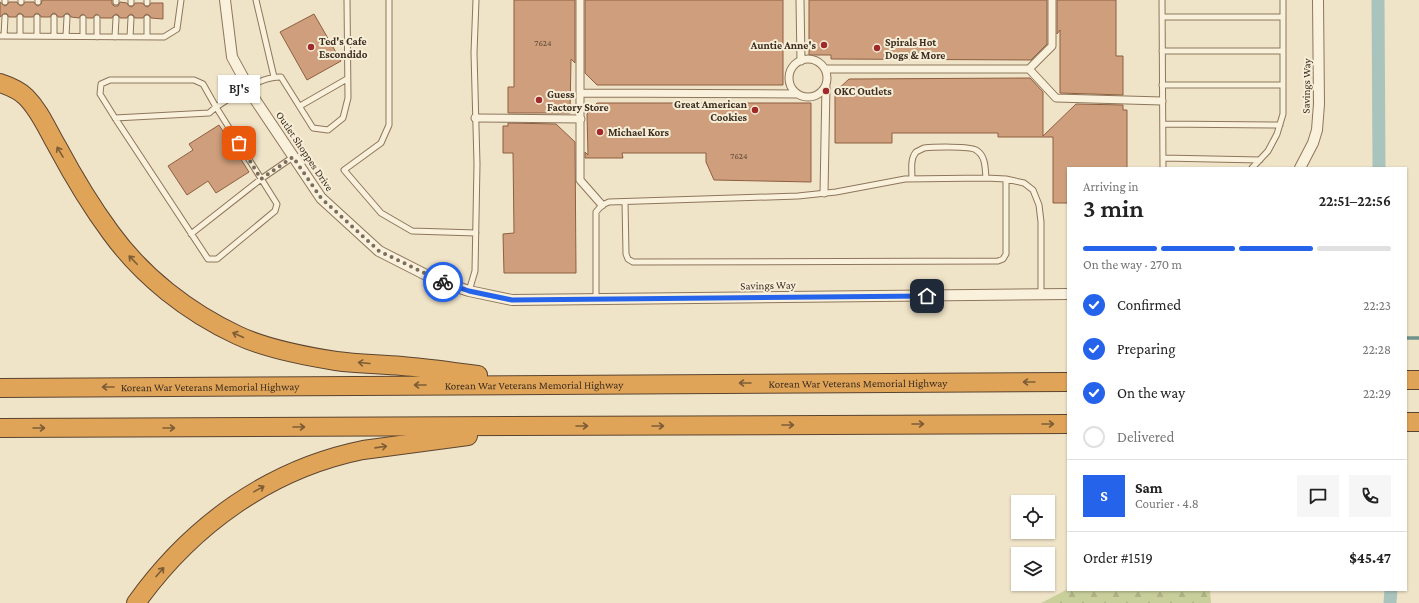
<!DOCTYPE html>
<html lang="en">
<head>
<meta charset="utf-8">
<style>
  :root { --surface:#fff; --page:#f6f6f6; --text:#222; --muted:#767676; --line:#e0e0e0; --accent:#2563eb }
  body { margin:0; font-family:"Crimson Pro",serif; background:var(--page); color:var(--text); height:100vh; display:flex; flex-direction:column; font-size:15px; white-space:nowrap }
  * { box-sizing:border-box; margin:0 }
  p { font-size:13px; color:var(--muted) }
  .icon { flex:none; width:22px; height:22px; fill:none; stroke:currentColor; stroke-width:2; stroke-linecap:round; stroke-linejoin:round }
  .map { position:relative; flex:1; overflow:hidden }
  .drawer { position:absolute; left:1067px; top:167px; width:340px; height:424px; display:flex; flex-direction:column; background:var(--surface); border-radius:0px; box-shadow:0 1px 3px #0004 }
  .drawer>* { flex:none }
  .fabs { position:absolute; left:1011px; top:495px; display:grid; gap:8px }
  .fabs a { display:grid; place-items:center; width:44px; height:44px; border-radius:0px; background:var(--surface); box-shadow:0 1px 3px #0004; font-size:20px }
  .pin { position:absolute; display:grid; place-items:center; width:34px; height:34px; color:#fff; margin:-17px; border-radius:8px; box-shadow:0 2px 6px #0006 }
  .courier { position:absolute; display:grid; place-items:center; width:40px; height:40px; margin:-20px; border:3px solid #2563eb; border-radius:50%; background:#fff; color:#222; box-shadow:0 1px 5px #0007 }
  .bubble { position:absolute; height:28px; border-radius:0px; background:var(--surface); box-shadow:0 1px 3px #0004; font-size:13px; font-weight:600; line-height:28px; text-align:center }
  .summary em { font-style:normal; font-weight:600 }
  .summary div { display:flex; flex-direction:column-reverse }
  .summary { display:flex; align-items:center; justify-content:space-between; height:68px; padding:0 16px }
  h1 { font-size:26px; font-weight:600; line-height:30px }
  .bar { display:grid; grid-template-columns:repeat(4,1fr); gap:6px 4px; align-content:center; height:48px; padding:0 16px }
  .bar i { height:5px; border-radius:3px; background:var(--line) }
  .bar .current { background:var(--accent) }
  .bar p { grid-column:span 4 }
  .line { display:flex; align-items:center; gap:10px; padding:0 16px; border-top:1px solid var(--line) }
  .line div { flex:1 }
  .round { display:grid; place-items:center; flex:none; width:42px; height:42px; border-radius:0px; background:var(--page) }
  ol { padding:0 16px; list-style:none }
  li { display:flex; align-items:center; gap:12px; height:44px }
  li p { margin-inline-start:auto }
  li .icon { padding:4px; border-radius:50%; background:var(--accent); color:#fff; stroke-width:4 }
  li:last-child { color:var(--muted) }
  li i { width:22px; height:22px; border:2px solid var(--line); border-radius:50% }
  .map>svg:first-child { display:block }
</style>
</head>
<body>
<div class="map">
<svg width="1419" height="603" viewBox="0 0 1419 603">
  <defs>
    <pattern id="forest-firs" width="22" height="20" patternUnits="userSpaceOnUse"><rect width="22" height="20" fill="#c9cf9b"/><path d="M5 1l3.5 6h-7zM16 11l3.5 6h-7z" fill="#aeb285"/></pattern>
  </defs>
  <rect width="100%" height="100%" fill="#f0e4c8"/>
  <!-- forest -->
  <path fill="url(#forest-firs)" d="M1068,589V590H1210L1211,603H1041Z"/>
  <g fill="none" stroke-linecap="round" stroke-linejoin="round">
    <!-- stream -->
    <path stroke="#6f938a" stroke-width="3.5" d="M1406,338H1419"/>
    <!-- canal -->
    <path stroke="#a9c4bc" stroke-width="13" d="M1378,0L1379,168
      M1390,603L1391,590"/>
  </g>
  <!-- building -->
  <path fill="#cf9f7d" stroke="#8d5f41" d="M42,0H112V4L114,6H118L120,2L127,3L128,5L131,7L133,6L135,3H143L144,5L147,7L149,6L151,3H163V19L151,18L150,16L147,14L145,15L143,18H135L133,15L131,14L128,16L127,18H120L118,15L116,14L113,16L112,18H101L97,14L95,15L93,18H87L83,14L81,15L79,18L71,17L69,14L67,13L64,15L63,17H58L57,15L54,13L52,14L50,17H41L40,15L37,13L35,14L33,17H24L23,15L20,13L18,14L16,17H9L7,14L5,13L0,17V2L5,6L7,5L9,2H17L18,4L21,6L23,5L25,2H34L36,5L38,6L41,4Z
    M514,0H575V63L571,59L570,113H508V87H514Z
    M585,0H783V85H597L585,73Z
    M809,0H1047V44L1031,60L831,59V55H809Z
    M1057,0H1116V56H1123V95L1060,93V30L1057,34Z
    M314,14L341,61L307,80L280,32Z
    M1030,78L1043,92V136L1076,104L1123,105V110H1127V168H1068V203H1053V137H998V133H892V143H835V92L849,79Z
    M597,103H811V182L714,180L706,162V153H622L623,158H585V152L588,155L587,114Z
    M508,123L556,124L575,142L576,273H504L503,234L514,233L513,153H503V126H508Z
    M219,125L249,172L216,193L208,181L187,195L168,166L193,150L189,144Z"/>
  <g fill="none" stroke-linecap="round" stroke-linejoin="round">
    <defs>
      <path id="service" d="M147,0V3
        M256,0L274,77
        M389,0V125L381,143L344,170L381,213L412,231L476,233
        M1162,0L1163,168
        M5,2V0
        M21,2V0
        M38,2V0
        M116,2V0
        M131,3V0
        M1162,17H1283
        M147,18V37
        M0,36L164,37L177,29L181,0
        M4,36L5,17
        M20,36V17
        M37,36V17
        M54,36V17
        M66,36L67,17
        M83,36V18
        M97,37V18
        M115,37L116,18
        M130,37L131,18
        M1162,51H1283
        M1162,85H1283
        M300,106L347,79
        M115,118L209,113L216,107L277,204L275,211L217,259H208L115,118L100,94L101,84L110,80H194L203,84L216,107C234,96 260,76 281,77L313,128L328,130L343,118L348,98L347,0
        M1163,124L1280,125
        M1163,158L1260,160
        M1252,168L1268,151L1277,134L1283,114V0
        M912,179C912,170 910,159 916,152C918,151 922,149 924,148C933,147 970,146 976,150C986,156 985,168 986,178
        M625,202L626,254L628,259L633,262L998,261L1003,259L1006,254V179
        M191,234L261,179L293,157
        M469,291L475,271L477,164L474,53L476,0
        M596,299V212L602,205L609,202L798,196L836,192L905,179L986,178L1006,179L1024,183L1033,190L1039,205L1041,222V295"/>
      <path id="pedestrian" d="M580,0V180L602,205
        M800,0L801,61
        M789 78a19 19 0 1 1 38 0a19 19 0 1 1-38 0Z
        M825,69H1029L1056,98L1162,101
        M1029,69L1052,46V0
        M581,93L797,94
        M475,118L581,119
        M824,193L826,86"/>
      <path id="minor" d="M225,0L232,57L256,101L321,198L379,251L436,280L469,291L512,300L1068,294
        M1300,168L1313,143L1317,130L1319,104L1318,0"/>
      <g id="motorway">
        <path d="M0,83C9,86 19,90 26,97C40,111 47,129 57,146C73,176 91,206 111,233C143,277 188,312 237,335C266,349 304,356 336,361C358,364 380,364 402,366C428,368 453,372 478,375"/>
        <path d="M1406,380H1419"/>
        <path id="s1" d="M0,388L1068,382"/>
        <path d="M1406,422H1419"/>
        <path d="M0,428L1068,424"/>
        <path d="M136,603C191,526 269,469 363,450L468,436"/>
      </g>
    </defs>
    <!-- service casing -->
    <use href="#service" stroke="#8d765c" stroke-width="7"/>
    <!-- pedestrian casing -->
    <use href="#pedestrian" stroke="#8d765c" stroke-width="9"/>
    <!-- minor casing -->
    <use href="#minor" stroke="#8d765c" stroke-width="12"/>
    <!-- motorway casing -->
    <use href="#motorway" stroke="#5b4430" stroke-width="20"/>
    <!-- service -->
    <use href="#service" stroke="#faf1dc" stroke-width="5"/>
    <!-- pedestrian -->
    <use href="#pedestrian" stroke="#faf1dc" stroke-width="7"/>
    <!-- minor -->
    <use href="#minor" stroke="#faf1dc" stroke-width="10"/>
    <!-- motorway -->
    <use href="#motorway" stroke="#e0a458" stroke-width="18"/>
  </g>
  <!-- one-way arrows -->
  <defs><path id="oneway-shaft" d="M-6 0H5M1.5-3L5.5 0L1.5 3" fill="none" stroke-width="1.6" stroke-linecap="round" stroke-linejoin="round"/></defs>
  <g stroke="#7e5d36">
    <use href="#oneway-shaft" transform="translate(60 152) rotate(-121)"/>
    <use href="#oneway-shaft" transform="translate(133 260) rotate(-134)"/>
    <use href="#oneway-shaft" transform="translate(238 335) rotate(-156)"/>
    <use href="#oneway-shaft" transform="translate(364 363) rotate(-175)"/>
    <use href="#oneway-shaft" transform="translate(1029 382) rotate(180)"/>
    <use href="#oneway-shaft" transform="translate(745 383) rotate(180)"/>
    <use href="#oneway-shaft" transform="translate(420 385) rotate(180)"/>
    <use href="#oneway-shaft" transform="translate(108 387) rotate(180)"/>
    <use href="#oneway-shaft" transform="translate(918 424)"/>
    <use href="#oneway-shaft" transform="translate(1048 424)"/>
    <use href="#oneway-shaft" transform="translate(788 425)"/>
    <use href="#oneway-shaft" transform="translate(582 426)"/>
    <use href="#oneway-shaft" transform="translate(658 426)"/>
    <use href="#oneway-shaft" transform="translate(299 427)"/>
    <use href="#oneway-shaft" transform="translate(39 428)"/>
    <use href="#oneway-shaft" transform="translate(169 428)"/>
    <use href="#oneway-shaft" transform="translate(381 447) rotate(-8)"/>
    <use href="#oneway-shaft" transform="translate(259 489) rotate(-29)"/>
    <use href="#oneway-shaft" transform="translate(160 572) rotate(-49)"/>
  </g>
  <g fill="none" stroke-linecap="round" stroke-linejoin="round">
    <!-- done -->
    <path stroke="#7c6e5b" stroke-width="4" stroke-dasharray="0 7.2" d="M239,143L261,179L293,157L321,198L379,251L443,282"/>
    <!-- route -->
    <path stroke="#2563eb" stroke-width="5" d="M443,282L469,291L512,300L927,296"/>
  </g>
  <!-- markers -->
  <g fill="#9e2a2b" stroke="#f7eed8" stroke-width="1.5">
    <circle cx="824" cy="45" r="4"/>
    <circle cx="311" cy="47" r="4"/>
    <circle cx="877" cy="48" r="4"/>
    <circle cx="826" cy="91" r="4"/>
    <circle cx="539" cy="100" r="4"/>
    <circle cx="755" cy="110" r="4"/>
    <circle cx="600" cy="132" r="4"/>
  </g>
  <g text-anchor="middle" stroke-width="4" stroke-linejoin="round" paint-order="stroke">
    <!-- number labels -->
    <g font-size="9" fill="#624a37">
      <text x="543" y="46">7624</text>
      <text x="739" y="159">7624</text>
    </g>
    <!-- poi labels -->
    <g font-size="11" font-weight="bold" fill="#3d2e20" stroke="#f7eed8" text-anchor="start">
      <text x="319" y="45">Ted's Cafe<tspan x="319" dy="13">Escondido</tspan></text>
      <text x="885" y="46">Spirals Hot<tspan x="885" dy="13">Dogs &amp; More</tspan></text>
      <text x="816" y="49" text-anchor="end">Auntie Anne's</text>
      <text x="834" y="95">OKC Outlets</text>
      <text x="547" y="98">Guess<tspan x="547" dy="13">Factory Store</tspan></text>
      <text x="747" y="108" text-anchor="end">Great American<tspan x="747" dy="13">Cookies</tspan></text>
      <text x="608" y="136">Michael Kors</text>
    </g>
    <!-- street labels -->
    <g font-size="11" fill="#3d2e20" stroke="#f7eed8">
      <text transform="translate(1306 86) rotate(-89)" y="4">Savings Way</text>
      <text transform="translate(305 151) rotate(56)" y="4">Outlet Shoppes Drive</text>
      <text transform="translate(768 285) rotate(-1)" y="4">Savings Way</text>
      <text dy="4" stroke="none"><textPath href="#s1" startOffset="858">Korean War Veterans Memorial Highway</textPath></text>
      <text dy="4" stroke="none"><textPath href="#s1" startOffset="534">Korean War Veterans Memorial Highway</textPath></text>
      <text dy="4" stroke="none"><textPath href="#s1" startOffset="210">Korean War Veterans Memorial Highway</textPath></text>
    </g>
  </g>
</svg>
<div class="fabs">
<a><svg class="icon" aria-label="locate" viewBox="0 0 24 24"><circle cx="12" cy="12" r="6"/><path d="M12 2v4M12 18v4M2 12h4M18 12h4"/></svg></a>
<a><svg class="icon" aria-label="layers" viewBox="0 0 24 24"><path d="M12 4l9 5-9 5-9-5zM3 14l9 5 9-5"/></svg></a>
</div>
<div class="pin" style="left:239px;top:143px;background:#ea580c"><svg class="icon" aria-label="bag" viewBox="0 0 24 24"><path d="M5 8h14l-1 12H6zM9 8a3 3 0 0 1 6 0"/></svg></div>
<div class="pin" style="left:927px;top:296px;background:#1f2937"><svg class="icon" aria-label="home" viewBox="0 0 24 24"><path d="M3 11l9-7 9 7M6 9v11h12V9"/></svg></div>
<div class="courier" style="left:443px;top:282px"><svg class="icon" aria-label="bike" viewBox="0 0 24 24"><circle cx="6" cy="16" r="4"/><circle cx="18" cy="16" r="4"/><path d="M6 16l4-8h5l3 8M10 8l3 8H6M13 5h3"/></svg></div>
<div class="bubble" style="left:218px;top:75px;width:42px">BJ's</div>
<section class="drawer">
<div class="summary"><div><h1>3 min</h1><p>Arriving in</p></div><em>22:51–22:56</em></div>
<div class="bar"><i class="current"></i><i class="current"></i><i class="current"></i><i></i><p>On the way · 270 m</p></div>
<ol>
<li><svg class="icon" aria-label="check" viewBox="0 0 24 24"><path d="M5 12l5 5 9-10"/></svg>Confirmed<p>22:23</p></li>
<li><svg class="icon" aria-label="check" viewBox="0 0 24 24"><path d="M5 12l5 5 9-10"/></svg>Preparing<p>22:28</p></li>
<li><svg class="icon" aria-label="check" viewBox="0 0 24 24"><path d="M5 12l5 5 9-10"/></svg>On the way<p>22:29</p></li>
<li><i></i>Delivered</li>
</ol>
<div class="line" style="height:72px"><b class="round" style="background:var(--accent);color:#fff">S</b><div><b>Sam</b><p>Courier · 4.8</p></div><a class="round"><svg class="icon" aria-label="chat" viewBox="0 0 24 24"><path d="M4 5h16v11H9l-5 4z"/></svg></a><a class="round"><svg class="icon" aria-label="phone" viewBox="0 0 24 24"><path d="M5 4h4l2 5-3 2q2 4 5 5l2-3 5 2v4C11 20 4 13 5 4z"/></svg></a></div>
<div class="line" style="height:52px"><div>Order #1519</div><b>$45.47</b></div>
</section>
</div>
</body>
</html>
